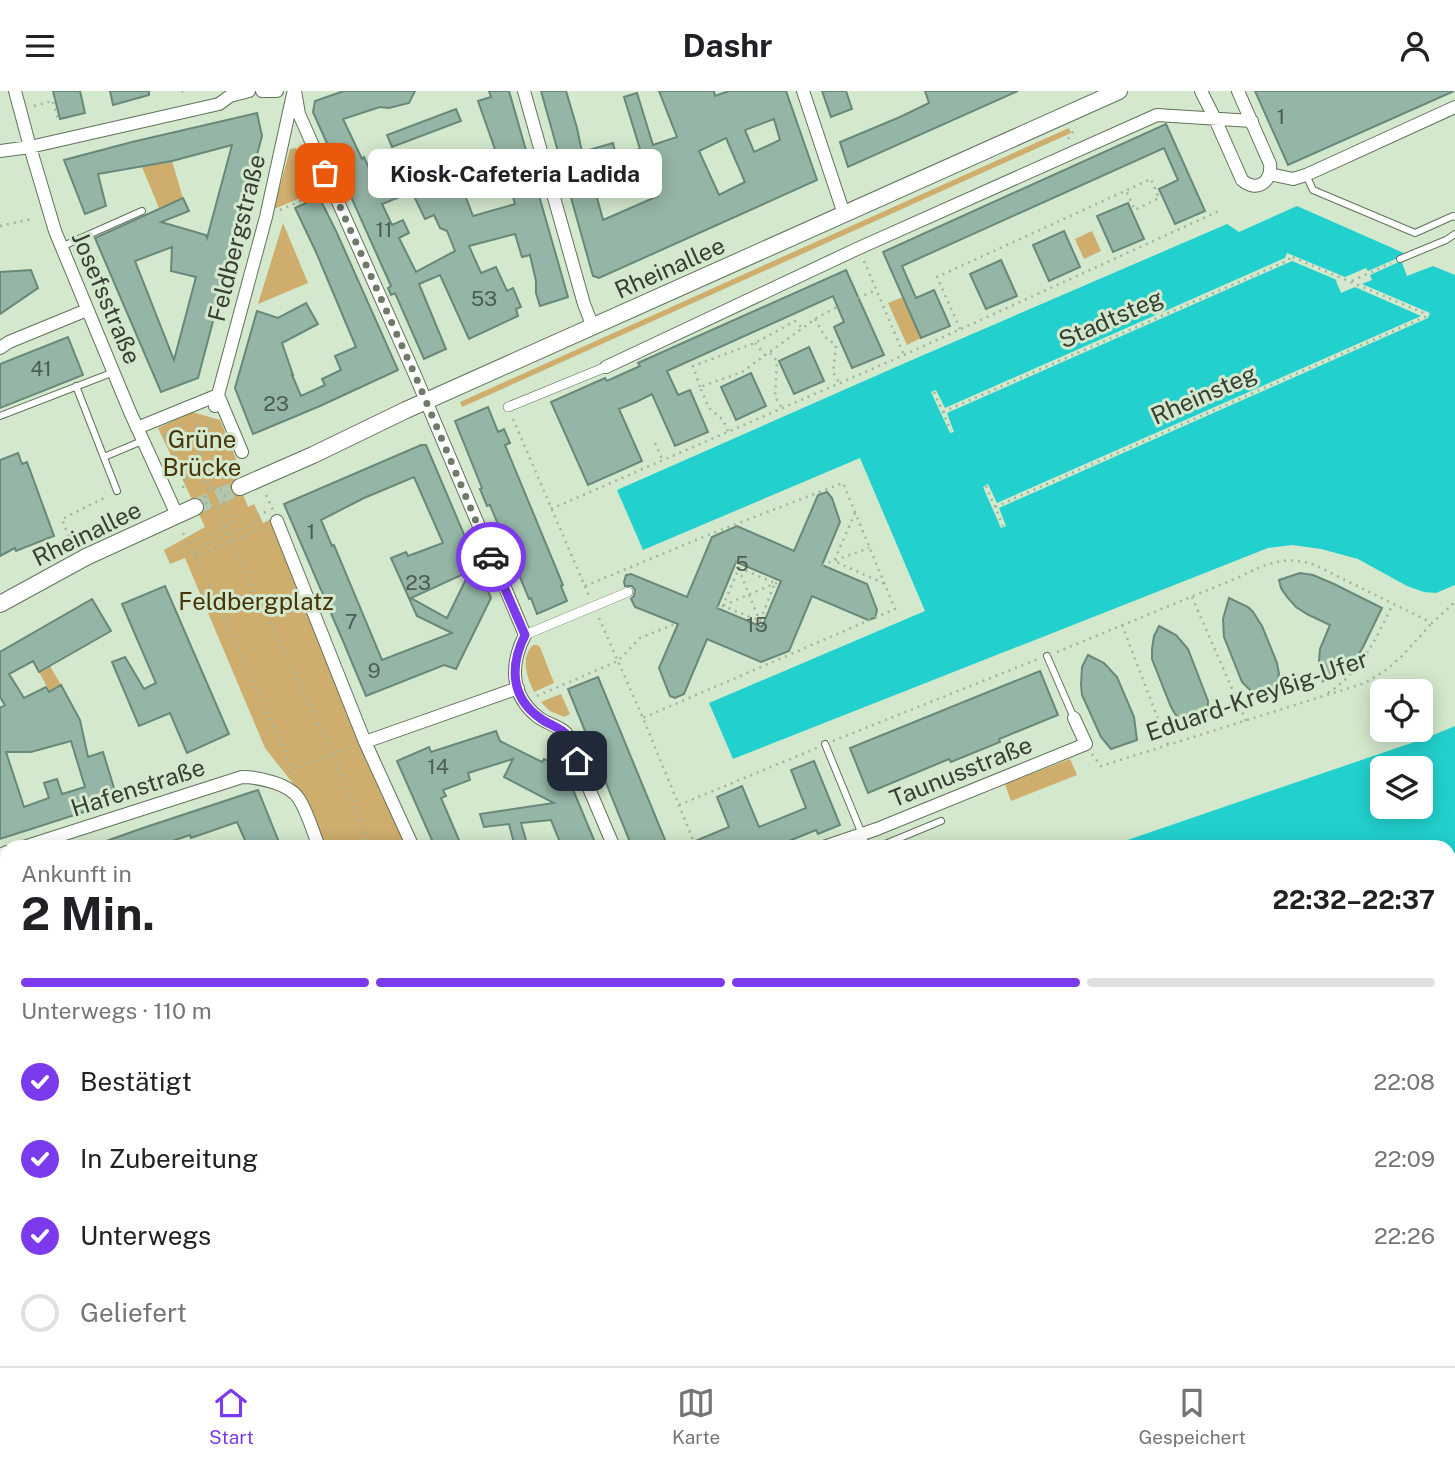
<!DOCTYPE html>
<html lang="de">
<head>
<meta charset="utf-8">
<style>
  :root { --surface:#fff; --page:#f2f2f2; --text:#202124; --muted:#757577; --line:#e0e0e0; --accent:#7c3aed }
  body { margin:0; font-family:"Public Sans",sans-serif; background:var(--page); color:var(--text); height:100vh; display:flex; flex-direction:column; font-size:26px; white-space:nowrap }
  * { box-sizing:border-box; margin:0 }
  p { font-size:23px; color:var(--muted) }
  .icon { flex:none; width:38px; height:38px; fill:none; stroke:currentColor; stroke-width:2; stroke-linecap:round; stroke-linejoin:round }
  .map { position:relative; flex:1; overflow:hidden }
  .sheet { position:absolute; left:0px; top:749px; width:1456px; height:527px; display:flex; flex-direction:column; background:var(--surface); border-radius:21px 21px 0 0; box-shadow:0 4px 18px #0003 }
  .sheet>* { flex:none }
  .tools { position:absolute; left:1370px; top:588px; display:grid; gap:14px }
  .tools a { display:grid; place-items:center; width:63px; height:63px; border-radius:10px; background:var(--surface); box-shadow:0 4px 18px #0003; font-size:35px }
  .pin { position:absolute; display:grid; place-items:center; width:60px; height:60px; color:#fff; margin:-30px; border-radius:14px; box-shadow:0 4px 10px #0006 }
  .courier { position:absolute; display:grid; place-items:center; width:70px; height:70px; margin:-35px; border:5px solid #7c3aed; border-radius:50%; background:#fff; color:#222; box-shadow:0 2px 9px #0007 }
  .bubble { position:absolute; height:49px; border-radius:10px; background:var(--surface); box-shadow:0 4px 18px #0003; font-size:23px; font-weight:700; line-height:49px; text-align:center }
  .headline em { font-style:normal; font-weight:700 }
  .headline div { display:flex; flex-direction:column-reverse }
  .headline { display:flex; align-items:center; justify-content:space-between; height:119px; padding:0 21px }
  h1 { font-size:46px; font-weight:700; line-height:52px }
  .bar { display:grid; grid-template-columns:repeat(4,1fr); gap:10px 7px; align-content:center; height:84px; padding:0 21px }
  .bar i { height:9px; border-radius:5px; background:var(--line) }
  .bar .on { background:var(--accent) }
  .bar p { grid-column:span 4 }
  ol { padding:0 21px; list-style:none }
  li { display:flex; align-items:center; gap:21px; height:77px }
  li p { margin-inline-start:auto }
  li .icon { padding:7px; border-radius:50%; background:var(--accent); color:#fff; stroke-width:4 }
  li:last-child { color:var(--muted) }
  li i { width:38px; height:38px; border:4px solid var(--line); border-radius:50% }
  header { display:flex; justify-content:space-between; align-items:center; height:91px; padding:0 21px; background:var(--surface); font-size:32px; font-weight:700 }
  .tabs { display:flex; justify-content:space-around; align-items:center; height:98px; border-top:2px solid var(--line); background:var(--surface); font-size:19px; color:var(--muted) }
  .tabs a { display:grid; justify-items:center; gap:4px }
  .tabs .on { color:var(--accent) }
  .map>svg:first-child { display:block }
</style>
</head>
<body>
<header><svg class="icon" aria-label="menu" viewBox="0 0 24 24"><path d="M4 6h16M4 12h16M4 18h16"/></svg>Dashr<svg class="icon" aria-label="person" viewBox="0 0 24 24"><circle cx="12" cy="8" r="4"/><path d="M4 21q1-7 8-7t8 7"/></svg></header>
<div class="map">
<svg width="1455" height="1275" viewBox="0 0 1455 1275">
  <rect width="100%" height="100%" fill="#d3e8cd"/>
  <!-- green -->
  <path fill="#cead6d" d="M1069,37L1071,42L462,316L460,311Z
    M296,57L315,101L274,118L290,58Z
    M172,70L183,107L159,117L142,76Z
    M283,132L308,192L258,213Z
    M1092,140L1101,160L1084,168L1075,148Z
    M903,206L921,247L907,254L888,212Z
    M192,321L220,329L237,370L235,384L248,416L254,413L263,432L275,426L406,756H323L295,695L265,657L185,467L170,473L164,459L205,436L158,337Z
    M533,554H537L540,556L554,592L534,601C527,586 520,567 533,554Z
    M50,575L61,594L50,601L39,581Z
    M561,603L570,623L564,626L550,620L541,611Z
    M1070,668L1077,684L1011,710L1005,693Z
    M7,973V1020L0,1021V975Z"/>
  <!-- water -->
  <path fill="#22d1ce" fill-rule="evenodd" d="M1297,115L1406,163L1400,166L1407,185L1433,175L1455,184V494L1436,502L1424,501L1407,495L1358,468L1321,458L1292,454L1268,457L733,668L709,612L925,520L860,367L643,459L617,399L905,272L1227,133L1239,141Z
    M1455,635V1275H0V1049L7,1048V1269H1449V756H1107L1426,647ZM1382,677H1421V716H1382Z"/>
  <!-- pier -->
  <path fill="#d3e8cd" d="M1287,162L1345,186L1366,177L1368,180L1400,166L1401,170L1370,184L1372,189L1362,193L1430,222L1428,227L999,417L1006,435L1001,437L983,396L988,393L997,412L1421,225L1355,196L1341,202L1336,190L1337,189L1292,170L947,322L954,341L950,342L931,301L936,299L945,317L1285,167Z"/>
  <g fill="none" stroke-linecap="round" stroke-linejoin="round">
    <!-- ferry -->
    <path stroke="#294342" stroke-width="2" stroke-dasharray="9 7" stroke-linecap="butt" d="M1449,1014L1455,1012
      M643,1275L662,1269"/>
  </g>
  <!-- building -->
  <path fill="#95b6a7" stroke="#688879" stroke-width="2" fill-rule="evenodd" d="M53,0H80L85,22L60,28Z
    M110,0H149V4L113,14Z
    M344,0H415L409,12L389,17L380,16L343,28L362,68L364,66L379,99L438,76L439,79L453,73L473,125L515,113L500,60L496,61L478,10L491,6L489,0H509L568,206L540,215L536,202V190L530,164L522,166L515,143L469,155L481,182L496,176L507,200L513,197L521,216L516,218L518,225L469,248L440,184L419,193L446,258L424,268L395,202L391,204L388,197L391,195L313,21L315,10ZM412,101L425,128L434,124L440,137L447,140L455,160L416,181L399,147L409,142L403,129L392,134L382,113Z
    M541,0H566L577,37L582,61L613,52L619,77L591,84L603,129L658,105L636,59L640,58L624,6L637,2L653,54L677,46L659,0H714L715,5L729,0H786L817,89L599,187L593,185ZM774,28L780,49L754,61L745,39ZM726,47L745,91L719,104L699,60Z
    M822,0H846L852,18L831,26Z
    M925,0H1018L848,76L840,51L900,26L929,12Z
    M1255,0H1454L1288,74Z
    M456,18L461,30L392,56L387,44Z
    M257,22L262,45L198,287L161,301L95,147L183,107L189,120L161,131L206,144L207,147L232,54L172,70L98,83L106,115L85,123L64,69L132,51ZM172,156L171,180L196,186L174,269L135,170Z
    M1166,33L1205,120L1175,133L1159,98L1178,89L1164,57L902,175L916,207L934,199L950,235L921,247L883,161Z
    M319,106L336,140L398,279L320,315L253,343L235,297L257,220L278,227L306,212L318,233L282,252L293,284H292L301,305L325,294L322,288L341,279L335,265L356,256L316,161L295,117Z
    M1128,112L1144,148L1113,161L1097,125Z
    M1064,140L1080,176L1049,190L1033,154Z
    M1001,169L1017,205L986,218L970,183Z
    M31,179L38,197L0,223V181Z
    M846,179L884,264L852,277L834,236L844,231L833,205L667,280L678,304L690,299L708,341L675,355L652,303L636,311L619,318L642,370L588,394L551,311L605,287L607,290L640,275L638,272Z
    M68,246L83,284L0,317V273Z
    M809,256L824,290L794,303L779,270Z
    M751,282L766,315L736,329L721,296Z
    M488,316L498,341L504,338L510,352L505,354L563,494L561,495L567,510L537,523L531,507L529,508L490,414L487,415L480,398L482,397L455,330Z
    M421,354H426L491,507L456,578L444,574L366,605L343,550L284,413ZM414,386L443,452L408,465L406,461L391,467L417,525L452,542L382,569L334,454L332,455L321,429L364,407ZM470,480L447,527L411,507Z
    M18,362L22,373L27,371L54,445L16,460L15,457L0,465V369Z
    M827,401L832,407L840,431L822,474L867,493L877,519L875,527L868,529L812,505L789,560L761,571L707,548L684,603L675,607L670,605L659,577L678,533L635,516L631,508L634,505L635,499L632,495H625L624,491L626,484L631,483L687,506L712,446L737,435L794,460L818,404ZM736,471L781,490L762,536L717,517Z
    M1300,482L1313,484L1334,493L1382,517L1363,556L1354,571L1345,581L1323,590L1319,570L1320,558L1330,534L1307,523L1296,516L1287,506L1281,497L1279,489Z
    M165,495L229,643L187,662L170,622L139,635L112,571L125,566L144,598L156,592L122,513Z
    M1229,507L1248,516L1253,521L1262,535L1277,572L1279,583L1276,604L1263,609L1255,604L1242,591L1224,546L1223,528Z
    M92,508L111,540L39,581L33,570L9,583L24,607L46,596L49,601L61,594L80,629L88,666L103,661L118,710L0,748V617L5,614L0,606V561ZM71,650L85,696L62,703L57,688L44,692L49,707L24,716L6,661H31Z
    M1159,535L1176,544L1188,558L1208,610L1207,627L1186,634L1175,623L1171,616L1152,568V558L1154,545Z
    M1088,564L1104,572L1117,586L1134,626L1137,649L1111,658L1101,646L1082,604L1081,594L1082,576Z
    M1040,580L1058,624L999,648L1000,651L951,671L949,668L868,702L850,657Z
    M598,586L668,756H632L568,598Z
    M496,640L500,650L542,671L544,668L564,677L597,756H562L551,729L521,732L528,756H515L509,733L484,736L480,723L554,712L504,686L513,668L468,682L470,689L443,699L446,705L441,707L462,756H435L397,670L429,656L431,661Z
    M814,670L840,734L818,743L816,739L774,756H681L729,736L717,706L742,695L759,736L806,717L791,679Z
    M258,699L281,756H248L237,731L191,747L190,744L154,756H95V754L143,737Z"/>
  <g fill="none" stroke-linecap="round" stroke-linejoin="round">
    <!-- secondary-tunnel -->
    <path stroke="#b4c6ae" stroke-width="16" stroke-dasharray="16 8" stroke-linecap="butt" d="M195,416L240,396"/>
    <defs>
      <path id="service" d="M1306,84L1313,99L1415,142L1453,125L1455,126
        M61,156L142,120
        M1400,168L1446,149L1455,143
        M76,295L117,400
        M0,325L114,281
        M104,366L142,350
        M1047,565L1074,627
        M825,653L862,743
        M858,746L873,756
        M878,756L941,730"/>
      <path id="pedestrian" d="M508,316L606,276
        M525,544L628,501"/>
      <path id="minor" d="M15,0L30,56L55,140L130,321L177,424
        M262,0H277
        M295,0L299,23L415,284L525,544C510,573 510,604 538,626C545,632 561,636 566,642C571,648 573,660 576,667C589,697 601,726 614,756
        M524,0L584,213L593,236
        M803,0L844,123
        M1201,0L1215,28L1242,89C1257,102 1272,91 1270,73L1238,0
        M0,60L30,56L219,13L230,5L249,0
        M1270,83L1293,88L1306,84L1455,16
        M0,257L9,251L87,219
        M606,276L859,157L1157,24L1252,30
        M215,315L266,126L293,3
        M137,337L218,304L242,361
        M277,430L365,651L413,756
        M365,651L518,597
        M24,756L242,686C259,686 290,693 299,708C308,722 313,741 319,756
        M824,756L877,738L1086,653L1074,627
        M0,764L7,761
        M0,932L7,931"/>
      <path id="secondary" d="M240,396L313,364L406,319L1119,0
        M0,513L86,466L195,416"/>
    </defs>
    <!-- service casing -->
    <use href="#service" stroke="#61735b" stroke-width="8"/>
    <!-- pedestrian casing -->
    <use href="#pedestrian" stroke="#61735b" stroke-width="10"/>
    <!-- minor casing -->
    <use href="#minor" stroke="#61735b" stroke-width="14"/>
    <!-- secondary casing -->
    <use href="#secondary" stroke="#61735b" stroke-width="18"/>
    <!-- path -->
    <path stroke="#a3b49d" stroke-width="2.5" stroke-dasharray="2 5" stroke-linecap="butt" d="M182,0L183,1
      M53,11L59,31
      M34,15L55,9
      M1068,48L1076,36
      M280,119L319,102
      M0,135L32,128
      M864,170L904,264
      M83,173L102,164
      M1352,190L1391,172
      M858,207L876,199
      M815,228L825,246L836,254L833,281L839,292
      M960,238L937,186L1151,88L1159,107L1135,119L1126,100
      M755,252L766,265
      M770,262L777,270L775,306L782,317
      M700,296L693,275L755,252L795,230L802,237
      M934,301L951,340
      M943,321L1289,169L1290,165L1426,223L1425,226L995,416
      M197,328H198L195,342L176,352L179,359L205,349
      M513,328L589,505
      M728,340L723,329L709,317L700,296L742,281L818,226L837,216
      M195,342L208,339
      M655,352L662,368
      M201,361L190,369L189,375L183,380L187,387L204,379
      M986,395L1003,435
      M183,397L185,386L165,344L184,334
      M210,398L201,372V361L211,328
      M266,404L273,419
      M224,411L233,432L178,457L181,464L257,431L255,426L269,419
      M218,416L231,450L333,663L370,756
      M551,418L904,264L1219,120
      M855,422L834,470L885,493
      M183,442L185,446
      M71,452L62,428L108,405
      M194,462L293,678
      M195,466L266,435
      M736,471L762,536
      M822,474L869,457
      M739,477L775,492L760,530L723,515Z
      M585,495L723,438L843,392L895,518L643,627
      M1192,506L1246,630
      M717,517L781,490
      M599,527L643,627L694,751
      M1122,534L1168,654
      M1057,561L1237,487C1264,474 1284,463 1315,474L1432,532L1455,511
      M1328,602C1362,580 1375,549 1393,513
      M537,605L618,570L640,547L677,532
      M833,650L1038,568
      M1092,663L1101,675L1365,592L1386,579L1402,565L1432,532
      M288,682L293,678L352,655
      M679,714L817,657
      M0,963L7,962
      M0,1025L7,1024
      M0,1037L7,1036"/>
    <!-- service -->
    <use href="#service" stroke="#fff" stroke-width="6"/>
    <!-- pedestrian -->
    <use href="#pedestrian" stroke="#fff" stroke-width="9"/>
    <!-- minor -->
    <use href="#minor" stroke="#fff" stroke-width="12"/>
    <!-- secondary -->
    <use href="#secondary" stroke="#fff" stroke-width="16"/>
    <!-- path-bridge -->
    <path stroke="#a3b49d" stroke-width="2.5" stroke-dasharray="2 5" stroke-linecap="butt" d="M205 407a10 10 0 1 1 20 0a10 10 0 1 1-20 0Z"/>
  </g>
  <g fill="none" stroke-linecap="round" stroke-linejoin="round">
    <!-- done -->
    <path stroke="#6e7a6a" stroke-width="7" stroke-dasharray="0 12.6" d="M325,82L415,284L491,466"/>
    <!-- route -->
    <path stroke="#7c3aed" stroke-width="9" d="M491,466L525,544C510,574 510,606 540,627C547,633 562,637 567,644C571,652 574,662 577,670"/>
  </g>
  <g text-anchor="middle" stroke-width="6" stroke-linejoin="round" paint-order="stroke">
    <!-- number labels -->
    <g font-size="21" fill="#4e5d51">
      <text x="1281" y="33">1</text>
      <text x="384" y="146">11</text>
      <text x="484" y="215">53</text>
      <text x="41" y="285">41</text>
      <text x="276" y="320">23</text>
      <text x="311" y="448">1</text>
      <text x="742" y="480">5</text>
      <text x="418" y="499">23</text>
      <text x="351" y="538">7</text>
      <text x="757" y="541">15</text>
      <text x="374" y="587">9</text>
      <text x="438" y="683">14</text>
    </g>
    <!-- street labels -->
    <g font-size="24" fill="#373f34" stroke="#d3e8cd">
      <text transform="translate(237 147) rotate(-76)" y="8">Feldbergstraße</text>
      <text transform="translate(670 177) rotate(-24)" y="8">Rheinallee</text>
      <text transform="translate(106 207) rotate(67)" y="8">Josefsstraße</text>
      <text transform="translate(1111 228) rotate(-24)" y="8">Stadtsteg</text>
      <text transform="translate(1204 304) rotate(-24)" y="8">Rheinsteg</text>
      <text transform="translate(87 443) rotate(-26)" y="8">Rheinallee</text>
      <text transform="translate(1257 605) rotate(-19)" y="8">Eduard-Kreyßig-Ufer</text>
      <text transform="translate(961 681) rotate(-22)" y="8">Taunusstraße</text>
      <text transform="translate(138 697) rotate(-18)" y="8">Hafenstraße</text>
    </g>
    <!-- park labels -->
    <g font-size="24" fill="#463307" stroke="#d3e8cd">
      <text x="202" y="357">Grüne<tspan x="202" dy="28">Brücke</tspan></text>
      <text x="256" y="519">Feldbergplatz</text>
    </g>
  </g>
</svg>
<div class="tools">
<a><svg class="icon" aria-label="locate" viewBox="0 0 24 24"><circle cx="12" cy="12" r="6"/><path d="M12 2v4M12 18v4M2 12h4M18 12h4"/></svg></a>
<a><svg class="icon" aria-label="layers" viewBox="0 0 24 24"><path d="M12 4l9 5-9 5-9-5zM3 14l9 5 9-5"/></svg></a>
</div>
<div class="pin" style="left:325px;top:82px;background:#ea580c"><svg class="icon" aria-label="bag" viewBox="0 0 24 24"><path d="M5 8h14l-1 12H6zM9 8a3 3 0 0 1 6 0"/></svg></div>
<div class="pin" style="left:577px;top:670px;background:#1f2937"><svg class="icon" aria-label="home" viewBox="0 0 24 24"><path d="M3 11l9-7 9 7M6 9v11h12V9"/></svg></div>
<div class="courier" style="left:491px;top:466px"><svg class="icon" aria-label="car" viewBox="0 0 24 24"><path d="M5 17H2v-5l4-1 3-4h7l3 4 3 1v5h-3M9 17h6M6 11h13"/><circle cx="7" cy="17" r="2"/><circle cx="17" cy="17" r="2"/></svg></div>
<div class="bubble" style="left:368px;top:58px;width:294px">Kiosk-Cafeteria Ladida</div>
<section class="sheet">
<div class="headline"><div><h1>2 Min.</h1><p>Ankunft in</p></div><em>22:32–22:37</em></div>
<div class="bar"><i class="on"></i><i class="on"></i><i class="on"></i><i></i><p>Unterwegs · 110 m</p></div>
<ol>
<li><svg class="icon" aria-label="check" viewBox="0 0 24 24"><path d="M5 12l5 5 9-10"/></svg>Bestätigt<p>22:08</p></li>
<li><svg class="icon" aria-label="check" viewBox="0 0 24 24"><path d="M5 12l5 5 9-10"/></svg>In Zubereitung<p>22:09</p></li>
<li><svg class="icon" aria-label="check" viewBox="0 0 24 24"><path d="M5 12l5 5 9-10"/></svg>Unterwegs<p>22:26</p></li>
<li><i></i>Geliefert</li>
</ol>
</section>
</div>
<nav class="tabs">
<a class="on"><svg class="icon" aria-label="home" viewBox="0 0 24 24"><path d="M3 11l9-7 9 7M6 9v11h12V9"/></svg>Start</a>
<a><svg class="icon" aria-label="map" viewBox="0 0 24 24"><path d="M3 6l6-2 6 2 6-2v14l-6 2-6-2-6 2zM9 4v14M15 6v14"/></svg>Karte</a>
<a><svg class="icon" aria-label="saved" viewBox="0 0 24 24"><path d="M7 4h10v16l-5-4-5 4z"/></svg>Gespeichert</a>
</nav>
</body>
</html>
